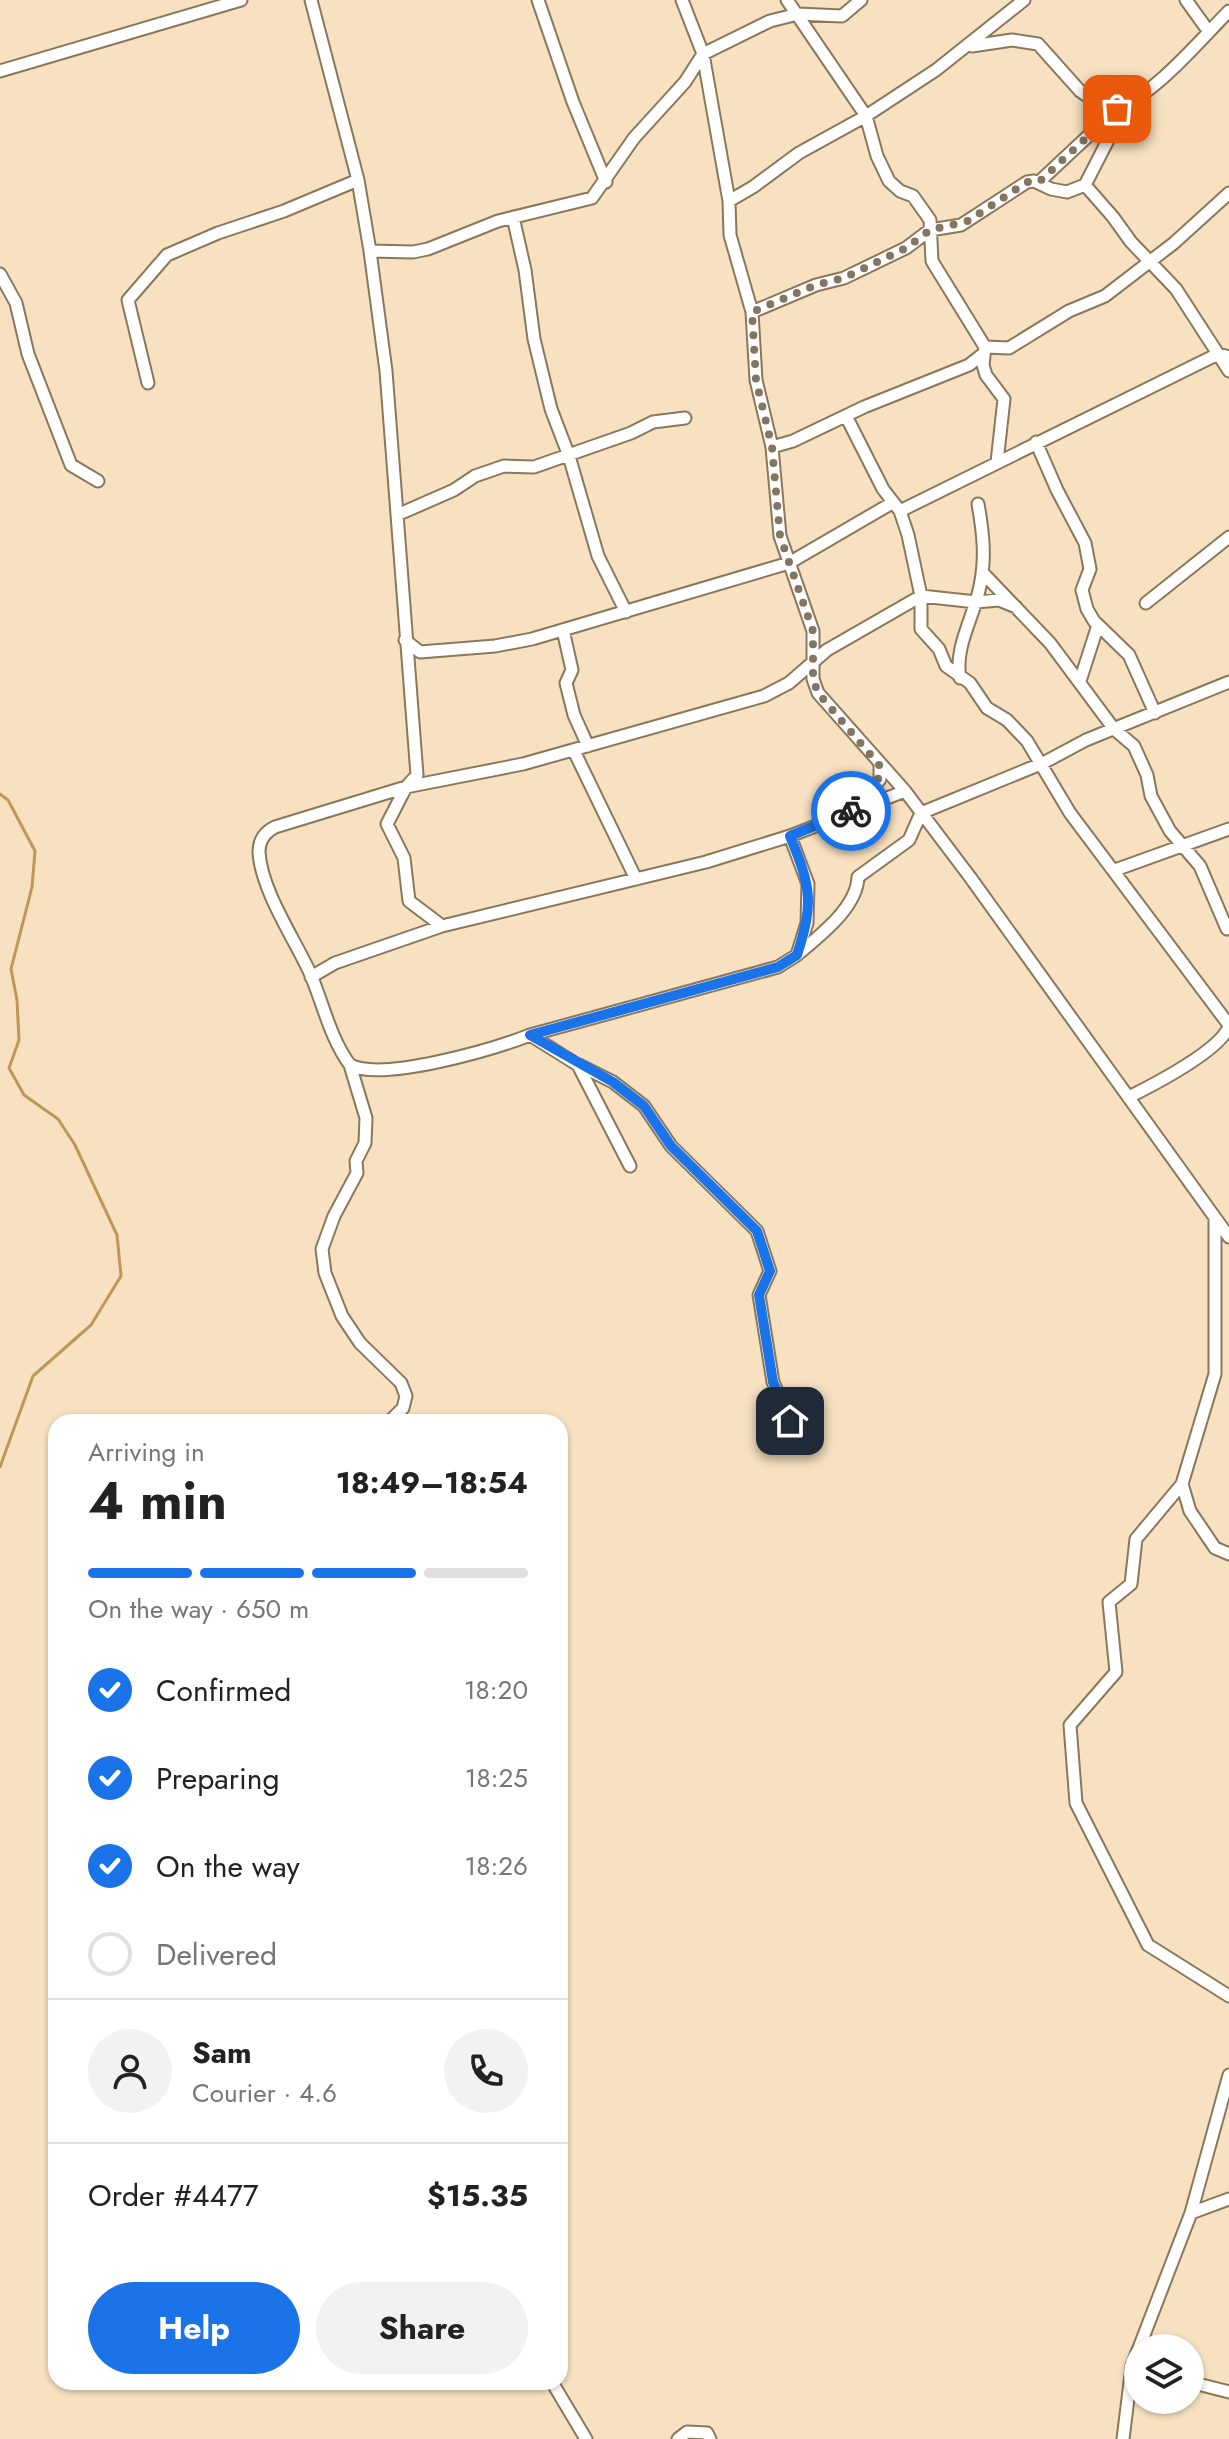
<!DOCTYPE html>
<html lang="en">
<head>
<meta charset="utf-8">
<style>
  :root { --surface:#fff; --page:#f2f2f2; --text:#222; --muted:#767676; --line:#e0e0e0; --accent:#1a73e8 }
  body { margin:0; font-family:Jost,sans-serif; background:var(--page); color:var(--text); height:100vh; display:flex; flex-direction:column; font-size:30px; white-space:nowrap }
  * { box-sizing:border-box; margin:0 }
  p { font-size:26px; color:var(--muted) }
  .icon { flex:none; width:44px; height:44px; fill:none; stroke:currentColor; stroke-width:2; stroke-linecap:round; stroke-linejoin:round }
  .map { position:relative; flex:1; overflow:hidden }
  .sheet { position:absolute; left:48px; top:1414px; width:520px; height:976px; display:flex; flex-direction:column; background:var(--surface); border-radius:24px; box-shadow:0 2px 6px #0004 }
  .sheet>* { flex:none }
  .buttons { position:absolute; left:1124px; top:2334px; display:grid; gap:16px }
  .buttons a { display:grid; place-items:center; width:80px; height:80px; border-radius:50%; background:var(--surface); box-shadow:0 2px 6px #0004; font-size:40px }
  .pin { position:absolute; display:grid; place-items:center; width:68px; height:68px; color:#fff; margin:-34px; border-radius:16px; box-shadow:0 4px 12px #0006 }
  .courier { position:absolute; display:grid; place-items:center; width:80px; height:80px; margin:-40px; border:6px solid #1a73e8; border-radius:50%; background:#fff; color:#222; box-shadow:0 2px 10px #0007 }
  .overview em { font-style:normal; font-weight:700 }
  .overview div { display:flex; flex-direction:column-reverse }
  .overview { display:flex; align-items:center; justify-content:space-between; height:136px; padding:0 40px }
  h1 { font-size:52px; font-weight:700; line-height:60px }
  .bar { display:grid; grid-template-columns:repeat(4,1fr); gap:12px 8px; align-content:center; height:96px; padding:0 40px }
  .bar i { height:10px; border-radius:6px; background:var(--line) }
  .bar .selected { background:var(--accent) }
  .bar p { grid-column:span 4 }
  .line { display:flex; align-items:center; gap:20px; padding:0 40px; border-top:2px solid var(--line) }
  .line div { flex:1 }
  .round { display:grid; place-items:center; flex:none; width:84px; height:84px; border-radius:42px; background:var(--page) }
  ol { padding:0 40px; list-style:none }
  li { display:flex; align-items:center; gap:24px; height:88px }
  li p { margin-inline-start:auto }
  li .icon { padding:8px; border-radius:50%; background:var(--accent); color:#fff; stroke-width:4 }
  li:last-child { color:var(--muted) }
  li i { width:44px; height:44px; border:4px solid var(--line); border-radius:50% }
  .action { display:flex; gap:16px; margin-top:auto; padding:16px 40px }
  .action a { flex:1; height:92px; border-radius:48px; background:var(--accent); color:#fff; font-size:32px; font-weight:700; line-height:92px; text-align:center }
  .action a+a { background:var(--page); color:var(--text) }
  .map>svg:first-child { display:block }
</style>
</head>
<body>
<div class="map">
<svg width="1229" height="2439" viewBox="0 0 1229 2439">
  <rect width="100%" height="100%" fill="#f7e1c1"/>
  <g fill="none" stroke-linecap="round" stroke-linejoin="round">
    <!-- stream -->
    <path stroke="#bf9757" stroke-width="3" d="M0,794L8,800L35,851L32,887L11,969L17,1000L19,1040L9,1068L24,1095L58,1119L75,1145L117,1235L121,1276L91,1325L33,1376L0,1467"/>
    <defs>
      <path id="minor" d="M311,0L358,180L370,251L386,371L417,775L406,787L387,824L404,858L409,901L442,926
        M538,0L573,102L606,182
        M682,0L703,54L729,201L730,235L752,312L756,380L772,447L780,536L813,631V679L818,693L905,791L970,877L1229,1237
        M787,0L866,116L877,156L889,181L900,191L913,196L930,220L932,261L985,347L983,365L986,375L1004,399L997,462
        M1186,0L1209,32
        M972,46L1012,40L1038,44L1080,91L1109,111C1150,101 1199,41 1229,11
        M0,71L241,0
        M1039,182L1117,109
        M1085,185L1113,217L1131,242L1176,289L1229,371
        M729,201L753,187L799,153L866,116L936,70L1024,0
        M513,217L525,270L534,339L551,409L569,456L598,556L626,612
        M370,251L413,252L428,249L498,221L592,198L634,138L685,82L703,54L770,21L798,14L842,16L861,0
        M0,274L16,303L28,354L71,465L98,481
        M752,312L816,285L844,278L906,248L930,230L961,225L1027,182L1034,181L1051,189L1067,192L1085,185L1126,105
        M985,347L1009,348L1069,311L1105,296L1174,243L1229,193
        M148,383L128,300L167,255L218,233L284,211L358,180
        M846,416L883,489L900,511L908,535L921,596V629L939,649L946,666L970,683L987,708L1007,720L1027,741L1070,813L1229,1025
        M1036,442L1057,490L1085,543L1090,569L1082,590L1087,609L1094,621L1129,655L1155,713
        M772,447L793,441L864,407L969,365L983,354
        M900,511L1218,354L1229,357
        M397,515L454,490L475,476L504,466L534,467L631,433L653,422L685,418
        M982,572L1050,643L1114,729L1134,746L1147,775L1151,796L1170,831L1200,866L1227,929
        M1146,603L1229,537
        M563,630L572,670L566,683L574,715L588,746
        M405,640L420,652L495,646L532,639L789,563L892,503
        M960,678C954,647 974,617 980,586C986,558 983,532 978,504
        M1080,681L1098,625
        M574,751L636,879
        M860,806L880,779V766
        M1115,870L1229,829
        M797,955C819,936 857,908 858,877L909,840L921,813L1043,763L1086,740L1229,682
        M311,977L335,963L442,926L706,862L790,836L905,791
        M530,1035L778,967L797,955L807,923L808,884L790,836
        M350,1065L366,1118L365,1143L356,1161L357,1173L334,1216L322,1249L325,1273L342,1316L360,1343L401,1383L406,1396L403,1408L389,1422
        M579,1065L613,1082L644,1106L671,1146L757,1231L770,1271L759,1295L773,1382L790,1421
        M1129,1097C1153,1085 1221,1050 1229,1026
        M630,1166L578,1065L530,1035C494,1049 383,1082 350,1065C330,1038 323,1003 310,973C294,938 261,890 259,852C259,840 265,832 275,827L406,787L523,764L764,696L789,683L827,650L921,596L976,602L999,600L1016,607
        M1215,1219V1374L1182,1484L1190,1511L1215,1548L1229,1554
        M1182,1484L1136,1539L1131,1584L1109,1602L1116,1672L1070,1725L1076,1803L1148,1945L1229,1996
        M1191,2213L1229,2199
        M1139,2348L1191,2213L1229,2075
        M552,2382L586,2439
        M1190,2382L1229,2392
        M678,2439L687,2432L707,2433L710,2439
        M1123,2439L1132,2366L1138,2350"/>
    </defs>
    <!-- minor casing -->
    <use href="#minor" stroke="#8b775a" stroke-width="15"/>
    <!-- minor -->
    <use href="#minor" stroke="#fff" stroke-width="11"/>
  </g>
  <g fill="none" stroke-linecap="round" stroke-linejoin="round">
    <!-- done -->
    <path stroke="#837561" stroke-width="8" stroke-dasharray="0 14.4" d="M851,811C868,803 880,784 880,766L818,693L813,679V631L780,536L772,447L756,380L752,312L816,285L844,278L906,248L930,230L968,221L1027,182H1039L1117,109"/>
    <!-- route -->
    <path stroke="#1a73e8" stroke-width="10" d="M790,1421L773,1382L759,1295L770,1271L757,1231L671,1146L644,1106L613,1082L530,1035L778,967L797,955C814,902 811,887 790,836L851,811"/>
  </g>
</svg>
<div class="buttons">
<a><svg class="icon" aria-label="layers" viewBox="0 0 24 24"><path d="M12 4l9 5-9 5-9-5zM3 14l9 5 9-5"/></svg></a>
</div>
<div class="pin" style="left:1117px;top:109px;background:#ea580c"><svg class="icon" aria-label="bag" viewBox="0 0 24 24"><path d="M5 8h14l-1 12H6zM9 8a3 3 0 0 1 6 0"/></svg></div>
<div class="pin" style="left:790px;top:1421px;background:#1f2937"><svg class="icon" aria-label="home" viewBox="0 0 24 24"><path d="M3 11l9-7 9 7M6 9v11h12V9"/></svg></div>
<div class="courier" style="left:851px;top:811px"><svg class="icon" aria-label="bike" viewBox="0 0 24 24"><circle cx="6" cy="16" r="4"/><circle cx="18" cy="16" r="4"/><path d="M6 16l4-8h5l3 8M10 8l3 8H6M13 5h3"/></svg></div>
<section class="sheet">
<div class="overview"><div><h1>4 min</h1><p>Arriving in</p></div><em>18:49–18:54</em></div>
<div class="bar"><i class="selected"></i><i class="selected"></i><i class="selected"></i><i></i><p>On the way · 650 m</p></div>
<ol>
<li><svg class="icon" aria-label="check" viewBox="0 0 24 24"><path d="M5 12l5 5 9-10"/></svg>Confirmed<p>18:20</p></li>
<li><svg class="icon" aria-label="check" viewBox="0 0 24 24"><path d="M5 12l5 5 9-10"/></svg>Preparing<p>18:25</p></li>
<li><svg class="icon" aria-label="check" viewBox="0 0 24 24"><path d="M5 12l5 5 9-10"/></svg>On the way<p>18:26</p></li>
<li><i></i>Delivered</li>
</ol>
<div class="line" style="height:144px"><a class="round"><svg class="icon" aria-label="person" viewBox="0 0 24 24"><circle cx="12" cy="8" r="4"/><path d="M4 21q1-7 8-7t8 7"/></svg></a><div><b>Sam</b><p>Courier · 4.6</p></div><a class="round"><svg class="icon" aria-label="phone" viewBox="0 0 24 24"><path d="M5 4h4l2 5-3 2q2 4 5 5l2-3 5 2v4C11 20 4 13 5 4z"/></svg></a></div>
<div class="line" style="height:104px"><div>Order #4477</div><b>$15.35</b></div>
<div class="action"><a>Help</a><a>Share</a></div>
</section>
</div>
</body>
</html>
